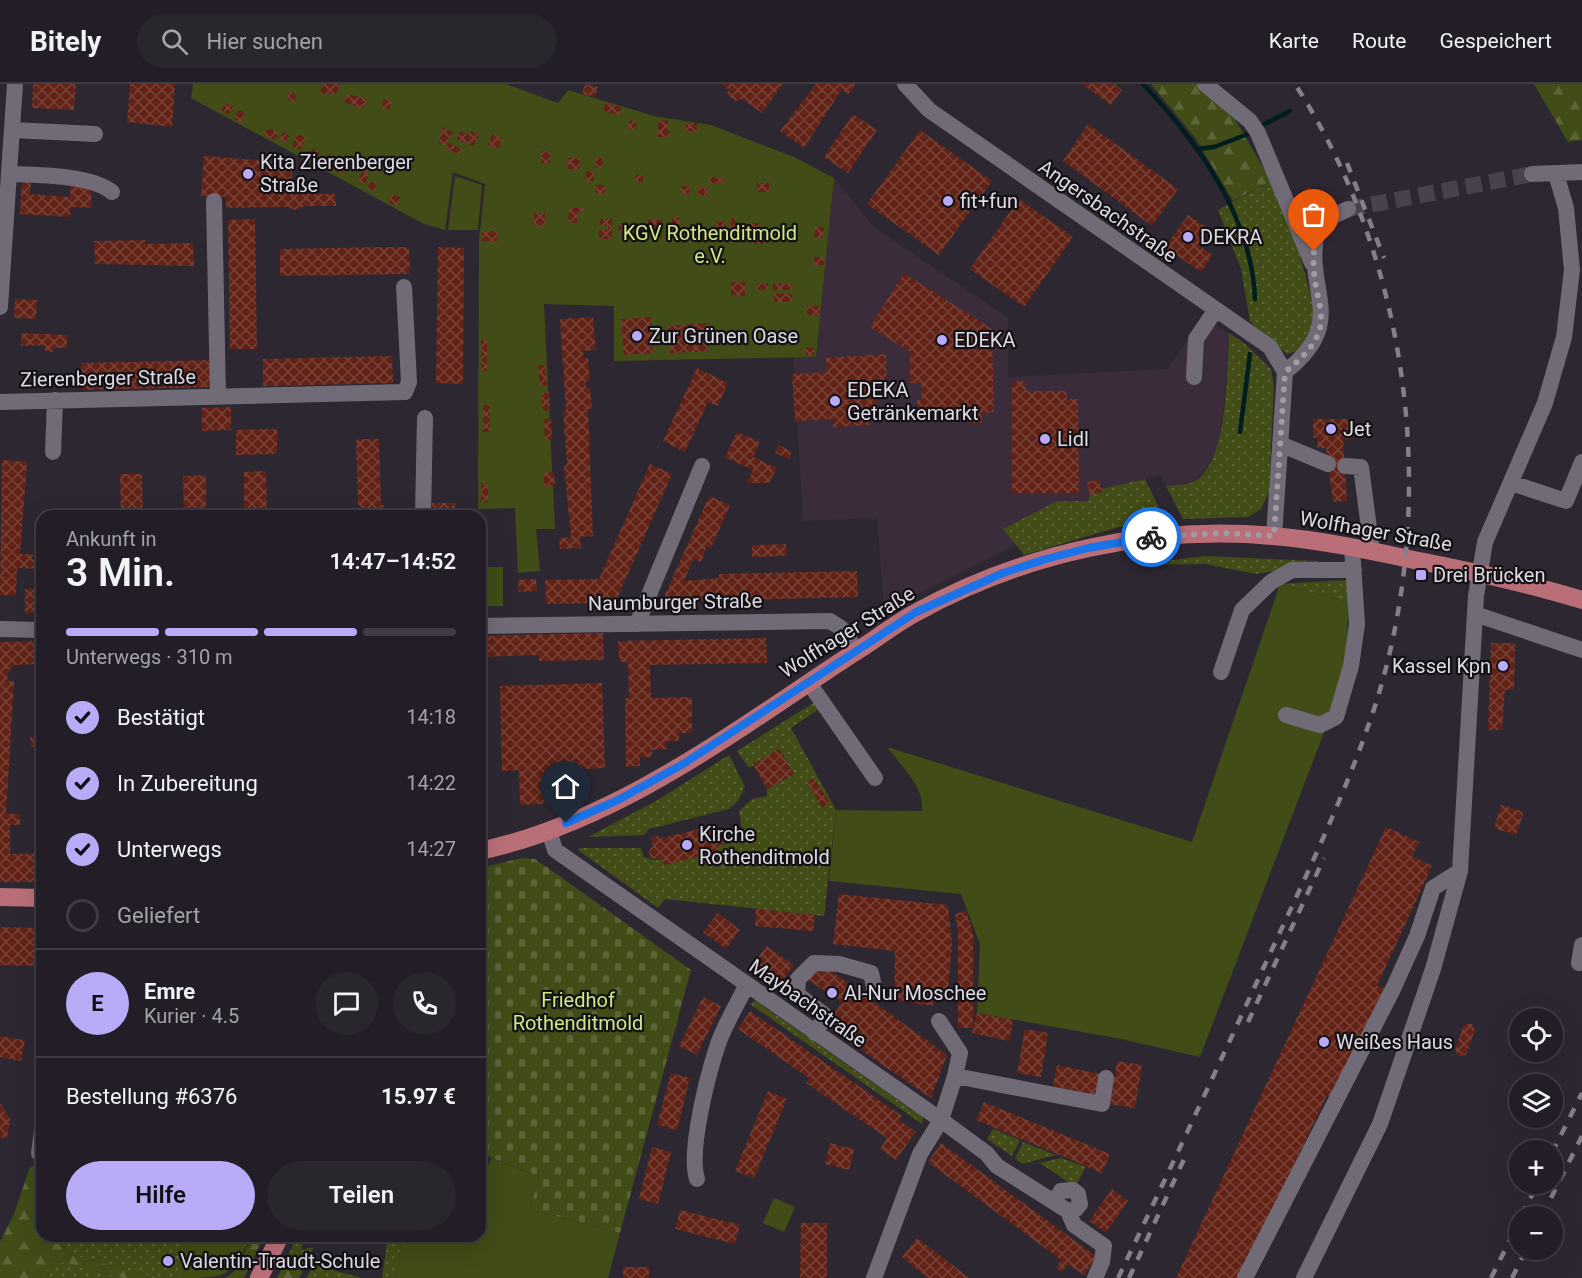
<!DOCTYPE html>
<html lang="de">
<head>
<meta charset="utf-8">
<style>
  :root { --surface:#221d26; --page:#2a262e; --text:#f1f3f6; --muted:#a2a2a7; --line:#3f3b43; --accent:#b9abf7 }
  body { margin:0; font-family:Roboto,sans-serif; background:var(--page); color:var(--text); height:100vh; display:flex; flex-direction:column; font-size:22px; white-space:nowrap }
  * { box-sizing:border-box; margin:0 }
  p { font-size:20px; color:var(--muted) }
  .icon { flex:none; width:33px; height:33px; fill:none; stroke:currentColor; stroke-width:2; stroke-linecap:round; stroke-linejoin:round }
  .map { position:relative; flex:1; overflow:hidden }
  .side { position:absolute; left:36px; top:426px; width:450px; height:732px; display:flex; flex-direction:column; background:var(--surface); border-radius:18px; box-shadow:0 6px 24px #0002,0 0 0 2px var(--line) }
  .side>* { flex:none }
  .fabs { position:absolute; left:1509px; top:924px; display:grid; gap:12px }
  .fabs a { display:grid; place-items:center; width:54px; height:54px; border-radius:50%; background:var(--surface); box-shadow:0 6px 24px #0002,0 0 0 2px var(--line); font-size:30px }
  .pin { position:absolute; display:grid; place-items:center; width:51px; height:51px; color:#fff; margin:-62px -26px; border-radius:50% 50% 50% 0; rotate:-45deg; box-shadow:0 0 6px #0007 }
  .pin .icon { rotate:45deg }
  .courier { position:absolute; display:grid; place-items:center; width:60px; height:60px; margin:-30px; border:4px solid #1a73e8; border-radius:50%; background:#fff; color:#222; box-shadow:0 2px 8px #0007 }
  .head em { font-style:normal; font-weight:600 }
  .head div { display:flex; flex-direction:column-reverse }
  .head { display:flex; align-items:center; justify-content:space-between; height:102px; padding:0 30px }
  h1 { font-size:39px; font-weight:600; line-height:45px }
  .bar { display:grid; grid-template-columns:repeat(4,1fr); gap:9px 6px; align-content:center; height:72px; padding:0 30px }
  .bar i { height:8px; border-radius:4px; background:var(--line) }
  .bar .on { background:var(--accent) }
  .bar p { grid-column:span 4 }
  .line { display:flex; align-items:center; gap:15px; padding:0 30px; border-top:2px solid var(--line) }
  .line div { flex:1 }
  .round { display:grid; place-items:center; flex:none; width:63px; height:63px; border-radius:32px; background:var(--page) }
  ol { padding:0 30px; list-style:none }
  li { display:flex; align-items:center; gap:18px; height:66px }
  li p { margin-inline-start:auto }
  li .icon { padding:6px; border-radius:50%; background:var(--accent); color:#111; stroke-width:4 }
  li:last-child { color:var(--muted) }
  li i { width:33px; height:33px; border:3px solid var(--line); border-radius:50% }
  .primary-button { display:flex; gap:12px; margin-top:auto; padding:12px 30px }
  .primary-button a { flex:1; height:69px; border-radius:36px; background:var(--accent); color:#111; font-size:24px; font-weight:600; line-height:69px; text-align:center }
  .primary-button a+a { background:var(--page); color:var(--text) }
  header { display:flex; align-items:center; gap:36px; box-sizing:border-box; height:84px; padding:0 30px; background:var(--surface); border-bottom:2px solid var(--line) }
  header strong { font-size:28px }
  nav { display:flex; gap:33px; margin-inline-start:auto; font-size:21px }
  .search { width:420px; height:54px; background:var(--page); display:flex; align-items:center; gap:15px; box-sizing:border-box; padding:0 21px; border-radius:33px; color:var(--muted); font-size:22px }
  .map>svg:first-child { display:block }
</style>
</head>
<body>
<header>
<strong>Bitely</strong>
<div class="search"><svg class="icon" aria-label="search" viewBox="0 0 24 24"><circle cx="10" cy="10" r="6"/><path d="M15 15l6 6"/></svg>Hier suchen</div>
<nav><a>Karte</a><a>Route</a><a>Gespeichert</a></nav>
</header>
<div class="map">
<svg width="1582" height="1194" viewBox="0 0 1582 1194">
  <defs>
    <pattern id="grass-dots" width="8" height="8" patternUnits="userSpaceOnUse" patternTransform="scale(1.5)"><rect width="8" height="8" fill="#414c16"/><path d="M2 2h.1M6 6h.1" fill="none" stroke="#5c6538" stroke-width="1.8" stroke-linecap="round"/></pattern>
    <pattern id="forest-firs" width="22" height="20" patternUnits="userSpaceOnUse" patternTransform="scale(1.5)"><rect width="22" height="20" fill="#414c16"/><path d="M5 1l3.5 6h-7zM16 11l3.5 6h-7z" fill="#5c6538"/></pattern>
    <pattern id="cemetery-stones" width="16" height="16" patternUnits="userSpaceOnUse" patternTransform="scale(1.5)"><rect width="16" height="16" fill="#414c16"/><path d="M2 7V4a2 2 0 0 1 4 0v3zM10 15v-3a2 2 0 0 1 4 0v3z" fill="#5c6538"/></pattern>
    <pattern id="building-cross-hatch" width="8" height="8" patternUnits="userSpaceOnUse" patternTransform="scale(1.5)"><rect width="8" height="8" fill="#622316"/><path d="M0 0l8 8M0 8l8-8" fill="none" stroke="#784238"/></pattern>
  </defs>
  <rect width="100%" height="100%" fill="#2d2732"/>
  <!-- commercial -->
  <path fill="#3a2c3a" d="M834,94L874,143L1008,234V293L1167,285L1203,234L1229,249L1224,323L1217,365L1203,389L1193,398L1166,402L1161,391L1102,405V408L1089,417H1057L1004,445L1016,461L884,527L877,434L803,437L793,273H816Z"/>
  <!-- grass -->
  <path fill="url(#grass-dots)" d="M1271,97L1296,156L1316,231L1312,250L1297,267L1287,270L1260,249L1250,237L1241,185L1218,126Z
    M1229,249L1244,259L1271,285L1274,303L1269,408L1261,425L1248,433L1183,435L1166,402C1174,401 1186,401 1193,398C1229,381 1227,283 1229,249Z
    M1145,395L1161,428L1159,439L1119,443L1024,471L1003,445L1057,417H1089L1090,411L1102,408L1101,405Z
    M1204,472L1318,477L1315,481L1256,490L1205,480L1133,481Z
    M1347,496L1349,518L1280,500Z
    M815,618L819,625L791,644L836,726L824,832L665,815L658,824L578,766L579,764H641L644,773L656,776L718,768L717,762L744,756L739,727L752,715L767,712V705L794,690L779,665L749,684L737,667Z
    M729,671L745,703L738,717L729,725L649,745L644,751L588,753L656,717Z
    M758,915L763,922L912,1026H917L923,1034L922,1040L750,920Z
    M993,1045L1020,1056L1012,1072L987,1055Z
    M1023,1058L1056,1071L1022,1080L1015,1074Z
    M1061,1074L1086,1083L1077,1099L1071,1100L1040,1079L1025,1082Z
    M61,1152H187L176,1194H158L65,1169Z
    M297,1152H305L301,1166L314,1163L306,1181L286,1176Z
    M388,1152H402L396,1194H382Z
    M53,1176L122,1194H47Z
    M314,1181L362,1194H306Z"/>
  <!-- forest -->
  <path fill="url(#forest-firs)" d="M1151,0H1206L1229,25L1271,97L1233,117L1196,55Z
    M1534,0H1582V56L1568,58Z
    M42,1079V1152H61L65,1169L158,1194H122L53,1176L47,1194H0V1158L14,1130L30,1083Z
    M252,1152H264L244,1194H226L237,1185Z
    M286,1176L306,1181L299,1194H277Z"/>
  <!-- cemetery -->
  <path fill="url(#cemetery-stones)" d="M522,774L535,775L544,781L691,886L620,1149L529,1125L540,1093L480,1069V784Z"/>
  <!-- green -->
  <path fill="#414c16" d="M193,0H506L558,19L568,6L654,32L711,41L794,73L834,94L816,273L614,277V222L544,220L555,445H536L540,487L518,489L515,424L478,425L479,156L485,100L453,88L445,146L422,139L191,14Z
    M455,92L482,101L478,146H448Z
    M480,483H503V522H480Z
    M1280,500L1349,518L1345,581L1336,617L1200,973L1121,955L977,929L980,860L961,810L829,797L836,726L922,727C925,704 900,680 887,663L1192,758Z
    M491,1074L540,1093L529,1125L620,1149L608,1194H396L402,1152H480V1082L487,1085Z
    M774,1114L795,1123L784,1148L763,1139Z
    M187,1152H252C229,1194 230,1194 176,1194Z"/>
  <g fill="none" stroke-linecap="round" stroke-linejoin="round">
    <!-- stream -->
    <path stroke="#001e1f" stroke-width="4.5" d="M1143,0C1198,58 1252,133 1255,215
      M1261,42L1290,27
      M1197,65L1214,63L1248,50
      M1240,348L1250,270"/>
  </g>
  <!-- building -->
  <path fill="url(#building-cross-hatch)" d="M33,0H76L74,26L32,24Z
    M130,0H175L172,43L127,38Z
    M324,0H340L336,11L329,9L328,11L320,8Z
    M585,0L598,3L595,13L582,10Z
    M721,0H783L762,29L742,15L736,17L726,10L729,6Z
    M816,0H856L848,11L842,5L804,64L780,47Z
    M1082,0H1115L1122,6L1111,21Z
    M289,8L297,11L294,18L287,15Z
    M347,10L367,15L363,25L344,18Z
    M384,15L392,18L389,26L381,23Z
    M225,19L233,22L229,30L221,27Z
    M605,19L621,23L619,31L603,27Z
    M238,26L245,29L242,38L234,35Z
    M853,30L877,46L848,89L824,73Z
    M630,36L637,38L634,46L627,44Z
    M668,36L669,53H658V37Z
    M686,39H697V47H686Z
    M1088,40L1178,105L1152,142L1063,77Z
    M442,43L453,48L445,61L439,59Z
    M267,44L278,48L275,56L264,51Z
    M920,46L992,97L939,171L867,120Z
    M460,47L469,51L470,47L479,50L474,62L457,55Z
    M283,48L289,51L286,58L279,56Z
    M297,50L306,54L301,66L292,62Z
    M492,50L502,54L498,65L488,61Z
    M448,59L462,65L459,70L446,65Z
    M312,65L320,68L316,78L308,75Z
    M541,67H550V79H541Z
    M204,72L293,79L291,102H303L308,110H335L336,122H305L295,126L288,123L226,124V113L201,112Z
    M329,74L347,79L343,90L325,83Z
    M568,74H580V85H568Z
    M595,74H603L602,84H595Z
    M363,87L369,89L365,100L358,97Z
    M586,87H594V97H586Z
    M636,91H643V98H636Z
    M709,93H723V99H709Z
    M370,97L377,100L374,107L367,104Z
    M22,98H31L30,110L70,113L71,102L92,103L91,124L71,123L70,133L20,130Z
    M757,99H769V108H757Z
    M595,101H605V109H595Z
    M681,102H689V111L681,110Z
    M1310,102L1316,118L1311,120L1305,104Z
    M698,104H708V112H698Z
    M392,110L400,113L397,122L389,119Z
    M1019,115L1073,153L1024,223L970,185Z
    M569,124H584L583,128H577V139L568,138Z
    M534,129H545V141H534Z
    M1188,131L1209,145L1198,161L1213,171L1201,188L1165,163Z
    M672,134H680V145H672Z
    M731,134H736V146H730Z
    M255,135L257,265H230L228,136Z
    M600,135H612V155H599V146H608V141H600Z
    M648,136H662V154H655V143H648Z
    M715,138H726L725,156H715Z
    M619,139H625V149H619Z
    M750,139H759V151H765V160H753V147H749Z
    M639,141H645V151H639Z
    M692,142H702L701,154H692Z
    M815,143H824L823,153H814Z
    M482,147H497V157H482Z
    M673,149H682V157H673Z
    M145,156V160L193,159L194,182L95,180L94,157Z
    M377,163H409L410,190L280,192V165Z
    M438,163L464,164L463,300L436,299Z
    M814,173H824V181H814Z
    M904,189L992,245L994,328L982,329V339H967V329L918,330L917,316H922L921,299H910V268L870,243Z
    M731,198H745V212L731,211Z
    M757,199H768V206H757Z
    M773,200H791V206H773Z
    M774,210H792V218H774Z
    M15,215L37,216L36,235L14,234Z
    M807,222H820L819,232L807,231Z
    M593,233L596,266L583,267V274H588L590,297H586V304H590L592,325H588L593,452L580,453L581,464L560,465L559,454L571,453L564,381H567L563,327L566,326L560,235Z
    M651,233L653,269L624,271L621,235Z
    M706,239L708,267L670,269L668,242Z
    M22,249L67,251V264H54V268L45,267V261L21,262Z
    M481,256H487V287H481Z
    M806,263L814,264V272H806Z
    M886,270L887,301L876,302L878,331L868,332L869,341L833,343V335L795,337L792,290L827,288L826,274Z
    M392,272L393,299L263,302V275Z
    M211,276V303L82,306L81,279Z
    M545,281L547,301L540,302L538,282Z
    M697,284L728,299L718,322L708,318L685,368L663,357Z
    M1012,297H1026V307H1066L1067,315H1078L1079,409H1012Z
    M549,308L550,326L543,327L541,309Z
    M483,321H490V348H483Z
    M231,323V346L202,347V324Z
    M544,335H551L552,356H545Z
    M1313,335H1349V355H1343L1347,417L1333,418L1326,364H1317L1318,354H1313Z
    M277,345V370L236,371V346Z
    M737,348L760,358L753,373L777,384L769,399H747L753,386L725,373Z
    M356,355H379L381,421H384V432H360V421H358Z
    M779,361L792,368L789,375L775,369Z
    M2,376L27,378L20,470H33L32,475H42V485L17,484L16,511H0Z
    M650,380L672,390L615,519L546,520L545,496L599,495Z
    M266,387L267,432H244V388Z
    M554,388L555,401H544V389Z
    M120,390H142L143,432H121Z
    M206,391V432H184L183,392Z
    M1099,395L1102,408L1090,411L1087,398Z
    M481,399H488V418H481Z
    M709,412L730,421L711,464L707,462L701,478L693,475L684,497L719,494V490L857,487L858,513L665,518V511Z
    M432,419H455L456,432H433Z
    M786,460L787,472L752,473V461Z
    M536,495L537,507L519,508L518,496Z
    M42,504V529H25V505Z
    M603,549L604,576L539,577V571L480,573V552Z
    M766,554L767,579L650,581L651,614L692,613V649H679V657H666L667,665L652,666V673H640V682L626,683L625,614H629L628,578H619L618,557Z
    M42,557V580L14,581L8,588L7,597H14L6,730H20V741H10V770L42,769V798H0V558Z
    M1491,559H1515L1514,606H1505L1502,646H1488Z
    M602,599L605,684L584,685V704L546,705V720L520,721L519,686L502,687L500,602Z
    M42,652V662L31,663L30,653Z
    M779,665L794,690L767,705L753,680Z
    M36,680H42V704L36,705Z
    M814,694L830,719L822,724L807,698Z
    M1501,721L1524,728L1516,751L1494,744Z
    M714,741L721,746L724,760L717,762L718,768L664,781L662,775L650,774L649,767L653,762L651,753L660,752V755Z
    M1386,743L1419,758L1412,772L1432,782L1377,902L1387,905L1336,1014L1327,1011L1241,1194H1176Z
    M839,810L948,821L952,860L948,906L934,904L933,922L894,916L895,867L833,860Z
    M756,825L815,831L813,847L755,842Z
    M966,827L973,848V944H958V847L955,830Z
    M718,829L740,846L726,865L703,848Z
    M0,843L39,844L37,882L0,881Z
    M766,862L794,881L782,897L780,896L776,902L751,884Z
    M824,882L947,971L931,1014L826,942L842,918L807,895Z
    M703,913L721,922L697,971L679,962Z
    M750,927L902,1032L899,1036L916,1048L896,1076L880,1065L887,1054L806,999L809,994L738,945Z
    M977,929L1013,936L1009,957L972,949Z
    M1467,940H1472L1475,946L1466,971L1458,972L1455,966L1463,942Z
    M1025,945L1048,949L1041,993L1017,989Z
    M0,952L25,956L21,977L0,973Z
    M1117,977L1142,981L1135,1024L1110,1020Z
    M1057,981L1100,990L1096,1011L1053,1002Z
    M671,989L690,994L677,1046L657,1041Z
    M768,1007L787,1015L754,1094L735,1087Z
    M984,1018L1110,1070L1102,1089L976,1036Z
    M0,1019L10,1035L7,1054L0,1053Z
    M830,1059L854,1065L849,1086L825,1080Z
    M941,1059L1097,1173L1084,1191L1068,1180L1062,1188L1056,1184L1061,1176L928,1078Z
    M652,1063L671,1068L658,1120L639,1115Z
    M1112,1105L1128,1117L1106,1149L1089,1137Z
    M680,1126L740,1141L735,1160L675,1145Z
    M801,1139H827V1194H800Z
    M917,1154L946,1176L969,1194H928L902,1173Z
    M623,1183H649V1194H623Z"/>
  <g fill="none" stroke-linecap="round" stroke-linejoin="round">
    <!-- minor-tunnel -->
    <path stroke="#48424c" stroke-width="16" stroke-dasharray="16 8" stroke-linecap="butt" d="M1348,125L1532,90"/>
    <!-- minor -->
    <path stroke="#716b77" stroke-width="16" d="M905,0L929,26L1270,263L1285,288L1274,452
      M1205,0L1250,37L1258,49L1312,179
      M13,46L95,50
      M10,90C38,91 91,91 112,108
      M1532,90L1582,88
      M214,117L218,312
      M0,223L15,0
      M1285,288C1352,235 1301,207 1318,142L1327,135L1348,125
      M1194,293L1196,255L1215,227
      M0,318L405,308L409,298L404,203
      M1280,360L1328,380
      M53,368L55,316
      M1345,382L1361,383L1372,467
      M1511,399L1566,417L1582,378
      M423,432L425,334
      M1475,530L1582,566
      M637,540L702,382
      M480,542L830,537L841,544L857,567
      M0,545L42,546
      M1221,588L1242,526L1271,498L1292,486H1354
      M809,599L875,694
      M1286,631L1320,641L1336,633L1351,582L1357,540L1352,464
      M549,747L555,766L941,1036L986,1069L997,1082L1068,1127L1074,1141L1104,1162L1102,1178L1095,1194
      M1579,879L1582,861
      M815,949L826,932L797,910L798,895L814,879L839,880L871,889L875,907
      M955,992L1102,1020L1106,994
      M39,1069L42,1046
      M697,1095C688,1067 708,990 718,960C725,940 737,921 746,902
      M1054,1118L1061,1107L1073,1106L1078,1110L1080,1120L1076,1125L1068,1127
      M874,1194L920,1070L941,1036L955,992L960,969L939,937
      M1245,1194L1393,905L1417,852L1433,804L1460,787L1476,512L1485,458L1545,319L1564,253L1572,186L1566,124L1556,90
      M1304,1194L1380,1040L1433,885L1460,787"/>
    <!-- major -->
    <path stroke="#ba6f78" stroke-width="18" d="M480,767C618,737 736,646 852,570C874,557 894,540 917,528C1024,469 1152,441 1273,452C1320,456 1368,466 1414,476C1471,487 1527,499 1582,516
      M0,813L42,814
      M259,1194L280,1152"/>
    <!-- rail -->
    <path stroke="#847f88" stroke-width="4.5" stroke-dasharray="10 10" stroke-linecap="butt" d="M1347,79L1384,174
      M1248,938L1324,774
      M1552,1069L1582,1009
      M1521,1132L1538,1100
      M1542,1132L1582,1052
      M1118,1194C1167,1092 1215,989 1262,887C1302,800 1345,713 1375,622C1440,419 1411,179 1295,0
      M1129,1194L1186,1071
      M1491,1194L1520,1136
      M1512,1194L1526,1166"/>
  </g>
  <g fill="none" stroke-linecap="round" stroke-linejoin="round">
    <!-- done -->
    <path stroke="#a09ba4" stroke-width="6" stroke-dasharray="0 10.8" d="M1151,453L1223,449L1274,452L1285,288C1347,239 1309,224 1314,167"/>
    <!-- route -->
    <path stroke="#1a73e8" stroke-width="8" d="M566,739L618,716L683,680L916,528L1003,489L1046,475L1088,464L1151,453"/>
  </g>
  <!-- markers -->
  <g fill="#b9abf7" stroke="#141116" stroke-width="2">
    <circle cx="248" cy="90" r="6"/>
    <circle cx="948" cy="117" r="6"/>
    <circle cx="1188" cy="153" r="6"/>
    <circle cx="637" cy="252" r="6"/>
    <circle cx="942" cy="256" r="6"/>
    <circle cx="835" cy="317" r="6"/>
    <circle cx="1331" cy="345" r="6"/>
    <circle cx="1045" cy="355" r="6"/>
    <rect x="1415" y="485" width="12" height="12" rx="3"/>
    <circle cx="1503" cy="582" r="6"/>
    <circle cx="687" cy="761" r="6"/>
    <circle cx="832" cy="909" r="6"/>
    <circle cx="1324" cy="958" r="6"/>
    <circle cx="168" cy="1177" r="6"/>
  </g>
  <g text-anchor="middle" stroke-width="4.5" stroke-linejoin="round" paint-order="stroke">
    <!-- poi labels -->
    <g font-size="20" fill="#dedae1" stroke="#141116" text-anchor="start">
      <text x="260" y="85">Kita Zierenberger<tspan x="260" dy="23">Straße</tspan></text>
      <text x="960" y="124">fit+fun</text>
      <text x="1200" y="160">DEKRA</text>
      <text x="649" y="259">Zur Grünen Oase</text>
      <text x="954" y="263">EDEKA</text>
      <text x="847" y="313">EDEKA<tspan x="847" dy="23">Getränkemarkt</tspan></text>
      <text x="1343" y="352">Jet</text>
      <text x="1057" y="362">Lidl</text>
      <text x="1433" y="498">Drei Brücken</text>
      <text x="1491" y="589" text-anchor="end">Kassel Kpn</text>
      <text x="699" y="757">Kirche<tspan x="699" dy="23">Rothenditmold</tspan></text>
      <text x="844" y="916">Al-Nur Moschee</text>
      <text x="1336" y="965">Weißes Haus</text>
      <text x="180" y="1184">Valentin-Traudt-Schule</text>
    </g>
    <!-- street labels -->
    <g font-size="20" fill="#dedae1" stroke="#141116">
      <text transform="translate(1108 127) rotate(35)" y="7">Angersbachstraße</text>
      <text transform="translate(108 294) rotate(-1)" y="7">Zierenberger Straße</text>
      <text transform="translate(1376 447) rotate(10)" y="7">Wolfhager Straße</text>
      <text transform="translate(675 518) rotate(-1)" y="7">Naumburger Straße</text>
      <text transform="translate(847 548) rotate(-32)" y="7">Wolfhager Straße</text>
      <text transform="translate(808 919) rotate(35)" y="7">Maybachstraße</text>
    </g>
    <!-- park labels -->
    <g font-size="20" fill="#d0e786" stroke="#141116">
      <text x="710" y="156">KGV Rothenditmold<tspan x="710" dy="23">e.V.</tspan></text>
      <text x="578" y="923">Friedhof<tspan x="578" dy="23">Rothenditmold</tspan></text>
    </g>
  </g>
</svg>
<div class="fabs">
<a><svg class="icon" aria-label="locate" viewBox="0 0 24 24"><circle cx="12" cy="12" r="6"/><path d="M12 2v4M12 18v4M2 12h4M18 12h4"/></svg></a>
<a><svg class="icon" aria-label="layers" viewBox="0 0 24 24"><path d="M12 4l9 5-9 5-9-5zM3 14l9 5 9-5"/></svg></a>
<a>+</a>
<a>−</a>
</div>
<div class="pin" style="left:1314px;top:167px;background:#ea580c"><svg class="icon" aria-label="bag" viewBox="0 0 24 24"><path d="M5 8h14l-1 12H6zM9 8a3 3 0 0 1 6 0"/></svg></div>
<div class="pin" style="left:566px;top:739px;background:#1f2937"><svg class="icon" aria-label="home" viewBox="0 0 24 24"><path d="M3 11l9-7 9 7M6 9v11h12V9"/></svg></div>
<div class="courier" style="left:1151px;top:453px"><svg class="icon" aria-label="bike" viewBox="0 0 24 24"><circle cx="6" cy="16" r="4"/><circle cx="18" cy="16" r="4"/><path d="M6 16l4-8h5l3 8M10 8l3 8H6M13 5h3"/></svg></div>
<section class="side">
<div class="head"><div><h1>3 Min.</h1><p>Ankunft in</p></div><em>14:47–14:52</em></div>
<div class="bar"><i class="on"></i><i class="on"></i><i class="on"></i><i></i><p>Unterwegs · 310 m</p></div>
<ol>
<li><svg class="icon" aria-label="check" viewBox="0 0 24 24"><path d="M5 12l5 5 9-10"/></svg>Bestätigt<p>14:18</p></li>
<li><svg class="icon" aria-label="check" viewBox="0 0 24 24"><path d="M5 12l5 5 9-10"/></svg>In Zubereitung<p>14:22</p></li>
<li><svg class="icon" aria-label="check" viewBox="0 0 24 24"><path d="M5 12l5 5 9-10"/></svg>Unterwegs<p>14:27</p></li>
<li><i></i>Geliefert</li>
</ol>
<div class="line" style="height:108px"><b class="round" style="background:var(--accent);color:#111">E</b><div><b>Emre</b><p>Kurier · 4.5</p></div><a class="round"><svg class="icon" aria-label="chat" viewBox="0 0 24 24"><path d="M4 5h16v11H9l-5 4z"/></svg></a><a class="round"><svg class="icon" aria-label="phone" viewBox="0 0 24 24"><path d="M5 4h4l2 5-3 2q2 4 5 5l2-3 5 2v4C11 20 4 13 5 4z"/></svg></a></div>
<div class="line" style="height:78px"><div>Bestellung #6376</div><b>15.97 €</b></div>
<div class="primary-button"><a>Hilfe</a><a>Teilen</a></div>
</section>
</div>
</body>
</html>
